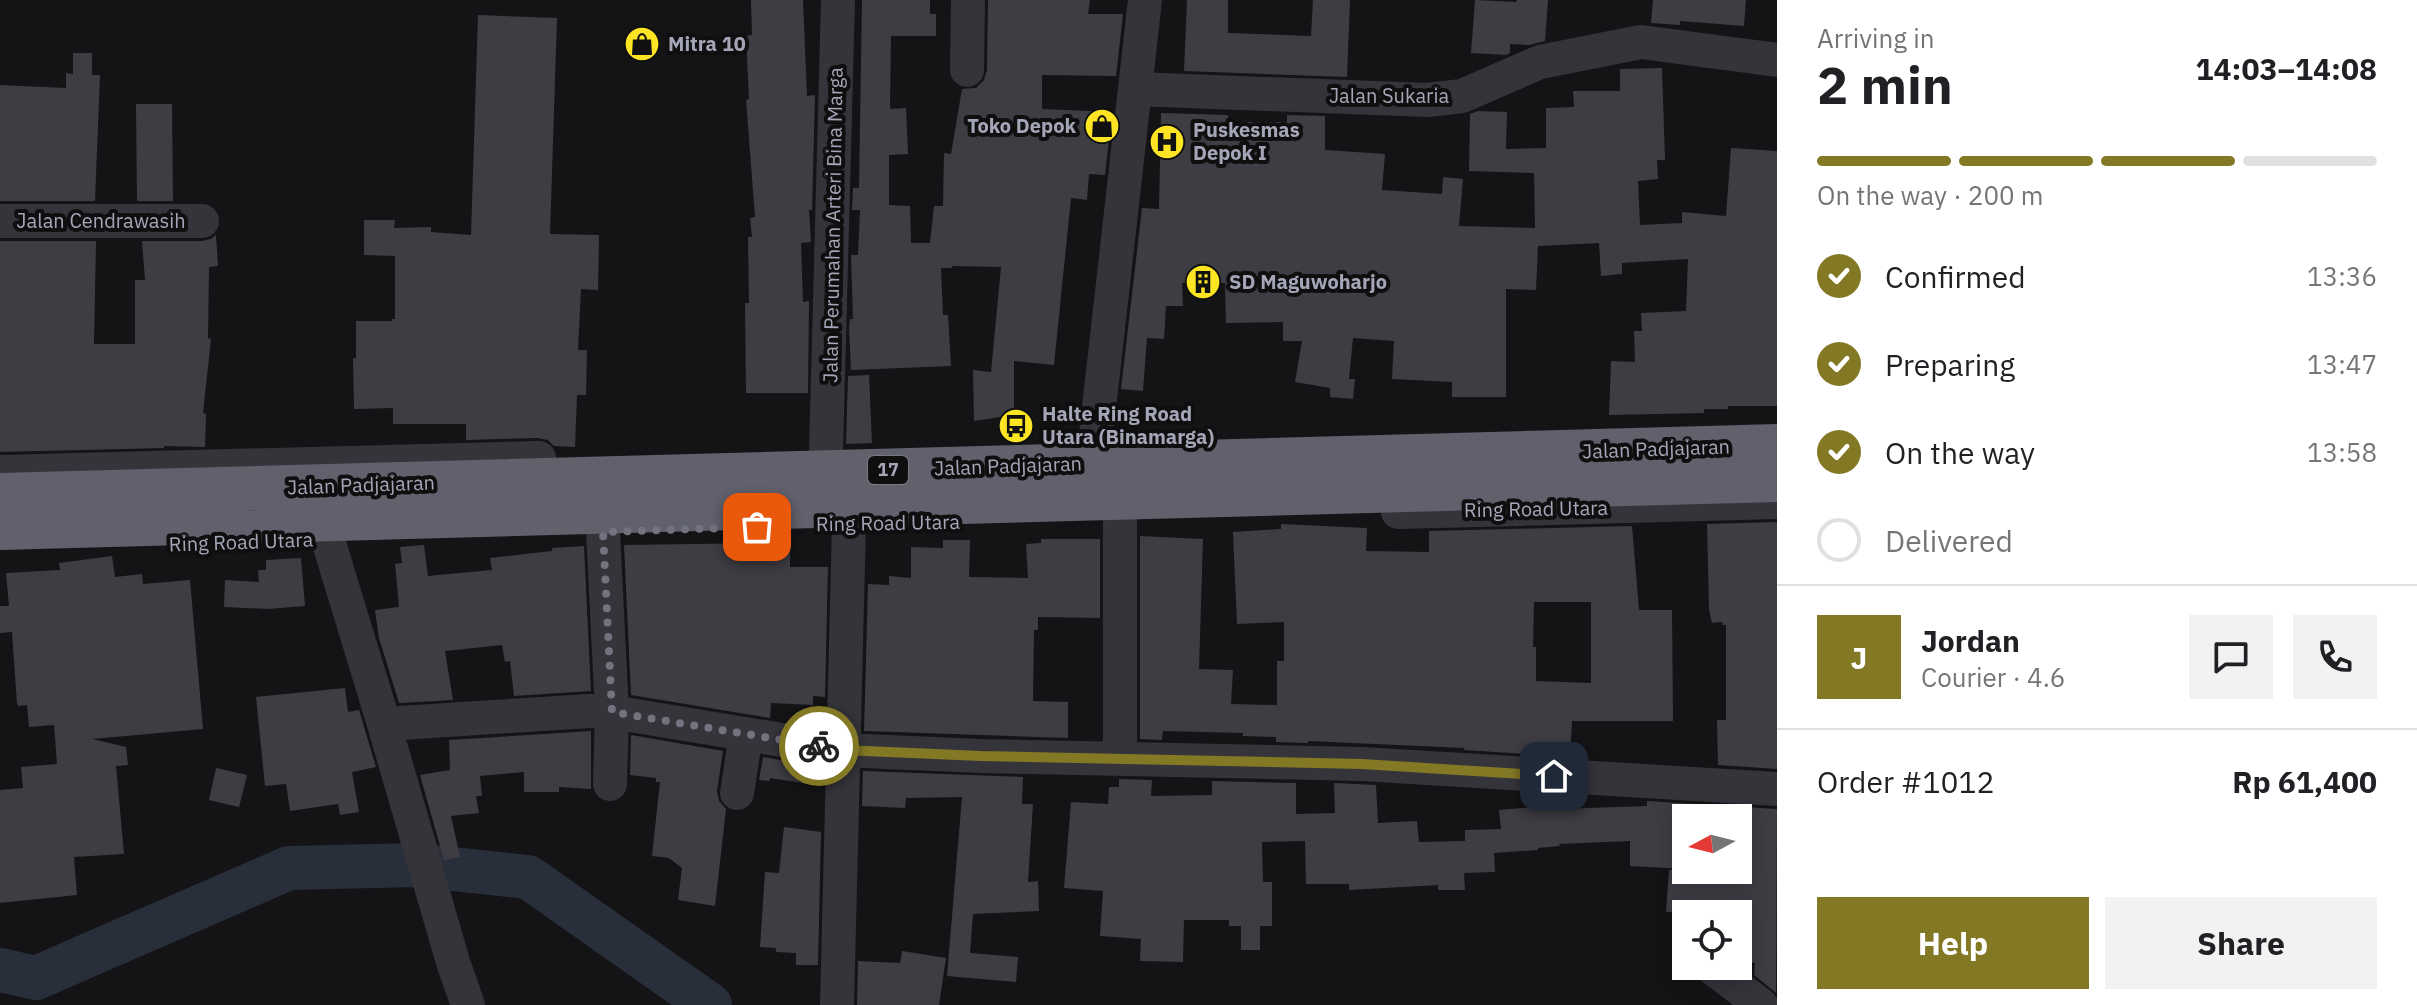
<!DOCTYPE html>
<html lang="en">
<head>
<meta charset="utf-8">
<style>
  :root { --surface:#fff; --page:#f2f2f2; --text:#202124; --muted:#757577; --line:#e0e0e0; --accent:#837924 }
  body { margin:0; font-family:"IBM Plex Sans",sans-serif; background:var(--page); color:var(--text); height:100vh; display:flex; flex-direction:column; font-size:30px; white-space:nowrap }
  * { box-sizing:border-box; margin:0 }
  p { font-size:26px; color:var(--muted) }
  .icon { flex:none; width:44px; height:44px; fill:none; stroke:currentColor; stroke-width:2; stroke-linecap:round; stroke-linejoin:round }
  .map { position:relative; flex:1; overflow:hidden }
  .side { display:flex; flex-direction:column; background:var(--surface); width:640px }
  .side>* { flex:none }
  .needle { width:52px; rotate:263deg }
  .buttons { position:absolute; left:1672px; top:804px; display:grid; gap:16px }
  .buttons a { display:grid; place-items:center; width:80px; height:80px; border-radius:0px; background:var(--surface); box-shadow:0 4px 20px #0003; font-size:40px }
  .pin { position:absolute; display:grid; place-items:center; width:68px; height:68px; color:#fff; margin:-34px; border-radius:16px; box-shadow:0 4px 12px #0006 }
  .courier { position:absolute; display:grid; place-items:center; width:80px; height:80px; margin:-40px; border:6px solid #837924; border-radius:50%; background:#fff; color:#222; box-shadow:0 2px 10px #0007 }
  .head em { font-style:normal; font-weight:800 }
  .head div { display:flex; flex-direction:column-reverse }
  .head { display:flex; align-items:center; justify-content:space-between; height:136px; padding:0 40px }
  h1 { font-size:52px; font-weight:800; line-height:60px }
  .bar { display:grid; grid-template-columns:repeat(4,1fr); gap:12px 8px; align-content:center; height:96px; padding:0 40px }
  .bar i { height:10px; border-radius:6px; background:var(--line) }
  .bar .on { background:var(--accent) }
  .bar p { grid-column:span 4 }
  .line { display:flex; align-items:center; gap:20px; padding:0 40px; border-top:2px solid var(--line) }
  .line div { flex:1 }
  .round { display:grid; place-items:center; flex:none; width:84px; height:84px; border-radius:0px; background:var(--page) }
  ol { padding:0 40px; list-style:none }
  li { display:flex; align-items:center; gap:24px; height:88px }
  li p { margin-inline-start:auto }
  li .icon { padding:8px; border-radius:50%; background:var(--accent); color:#fff; stroke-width:4 }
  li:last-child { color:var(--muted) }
  li i { width:44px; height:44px; border:4px solid var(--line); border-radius:50% }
  .primary-button { display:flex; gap:16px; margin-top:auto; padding:16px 40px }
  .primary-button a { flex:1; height:92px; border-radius:0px; background:var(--accent); color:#fff; font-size:32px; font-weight:800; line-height:92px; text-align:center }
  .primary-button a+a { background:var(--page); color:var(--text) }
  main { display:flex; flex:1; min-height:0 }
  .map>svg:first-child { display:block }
</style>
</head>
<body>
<main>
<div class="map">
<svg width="1777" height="1005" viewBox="0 0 1777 1005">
  <rect width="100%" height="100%" fill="#141416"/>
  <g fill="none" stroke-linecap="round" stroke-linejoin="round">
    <!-- river -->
    <path stroke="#292f3a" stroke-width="44" d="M0,970L36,978L289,868L416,865L528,877L710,1005"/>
  </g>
  <!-- building -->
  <path fill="#3e3d43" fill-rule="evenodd" d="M751,0H803L807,96L815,95L812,210H809L811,242L801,243L803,302L809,301L808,393H746L745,303H749L748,237H752L750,218L755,217L746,100L749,99L746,36L752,35Z
    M862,0H930V14H936V36H891L890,109L906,108L908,154L889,155V205L910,206L911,243H930L934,206H943L944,153L951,154L962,89L976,88L984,80L987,70L988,0H1090L1088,14H1123L1116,76L1042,75V109L1112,112L1105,175L1089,174L1087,200L1071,198L1054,365L1014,361V415L974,421L973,370L991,372L1001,267L952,266V268H941L943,315H948L951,366L851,370L849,327L850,319H853L851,255H858L860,210H852L853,188H859Z
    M1187,0H1228V33L1311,36L1313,0H1350L1347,77L1184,71Z
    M1475,0L1516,2L1517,0H1548L1545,41L1529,45L1510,44V53L1506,55L1471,53Z
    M1653,0H1746L1744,26L1680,21V25L1651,23Z
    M478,15L557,18L550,234L599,235L598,290L581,289L578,350H587L586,395H577L575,447L554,446L548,440L538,438L466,440V424H393V408L354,409L353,358H356V321H392V319H395V256L364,255V220H395L394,228L431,227V232L471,235Z
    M73,53H92V75H100L95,201H0V85L66,88V73L73,74Z
    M1662,68L1665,160H1657L1658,179L1638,181L1640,225L1682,223V212L1726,216L1731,148L1777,151V406H1728V409H1704V413L1609,415L1611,361L1635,362L1634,331H1642L1641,313L1686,311L1688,259L1622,263V274L1601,276L1599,243L1538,246L1536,290L1506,289V397H1452V382L1392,379L1394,341L1353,338L1349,379H1355L1353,399L1330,397V388L1295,382L1302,341H1283V322L1226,323L1225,283H1182L1183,306H1166L1164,339L1147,338L1143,391L1121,389L1142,208L1159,209L1161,113L1228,115V122H1287V115L1325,116V150L1385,154L1382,190L1442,194L1443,177L1463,179L1459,226L1535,228L1534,173L1469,171L1470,114L1478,111L1507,112L1506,149L1546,148V108L1574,107L1573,91H1620V69Z
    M136,104H172L173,201H137Z
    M216,235L218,266L209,267L208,338L211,339L203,413L206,414L205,447L164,446V448L0,452V241H96L94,344H135V280H145L142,241H202L211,239Z
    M869,375L872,443L846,444L848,376Z
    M1777,522V769L1718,765L1717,720H1726V625H1723L1722,622L1712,623L1709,610L1707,524Z
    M1281,524L1367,528L1366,551L1429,552V531L1632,526L1639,610H1672L1673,721H1572L1570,757L1464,750V748L1308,741V743L1276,742V737L1243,736V733L1163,731L1162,740L1140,739V536L1203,539L1199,669L1233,670L1231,704L1277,705V661H1284V622L1237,624L1233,532L1281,529ZM1534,602H1591V683L1536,681V647H1533Z
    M770,537H790V567H828L825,697L813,696V705L771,703L770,718L631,695L624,545L770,543Z
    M1041,539H1100V618L1038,617V630H1034L1033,701L1068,702V738L864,731L868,584L889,585V576L911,578V547L943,548V540H970L969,577L1028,578L1026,544L1041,543Z
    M424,545L428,576L492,570L490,558L552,551V548L584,546L591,691L514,696L510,661L505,662L502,645L445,651L453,700L399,703L379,638L375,610L399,607L395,564L402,563L400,547Z
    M112,556L115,577L142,574L143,584L190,580L203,729L92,739L126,747L128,765L116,766L124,854L74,857L77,895L0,903V790L23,788L21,767L57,764L54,725L29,727L27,705L18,706L17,703L12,632L0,633V606H9L6,573L60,570L59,563Z
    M301,558L305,606L268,609L224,607L225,580L259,582L258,570H266V560Z
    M345,688L348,712L359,710L376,767L352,772L359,812L340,815L338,804L290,811L286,784L265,786L256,697Z
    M591,731V789L559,787V792H524V772L480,776L482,796H476L479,813L451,816L460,857L444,860L420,775L450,770L449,740Z
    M631,735L723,751L717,791L719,801L726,809L715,906L678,900L682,868L669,858L652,856L660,782H656V778L630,775Z
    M763,757L823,767L822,786L770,778L769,781L759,780Z
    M216,768L247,775L239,807L209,800Z
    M863,771L1023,777L1022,804H1033L1028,882L1038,881L1039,911L973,914L970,953L1018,957L1016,982L947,976L962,797L906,798L905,808L862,806Z
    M1119,779L1152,780L1151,796L1212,795V781L1296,783V814L1335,813L1334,783L1376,785L1378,823L1417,821L1419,842L1465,841V830L1501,829L1499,810L1537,807L1536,795L1556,796L1557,809L1647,806V801L1777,809L1776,993L1754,975L1755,963L1742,961V922H1738V914L1666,912L1669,870H1738V818H1686V869L1630,866V841L1559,844L1560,846L1538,848V850L1494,853L1495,872L1464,873L1465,890H1438V885L1349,890V884H1306L1305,841L1262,842L1263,882H1272V926H1260V950H1241V926H1229V920H1184L1183,962L1140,961L1141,939L1100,936L1103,891L1064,888L1071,802L1108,804L1109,787H1119Z
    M784,827L821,832L818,965H796V953L776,952V948L760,947L765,872L779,873Z
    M902,951L946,958L939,1005H857L858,961L900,963Z"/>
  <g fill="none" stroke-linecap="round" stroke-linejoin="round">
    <!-- minor -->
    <path stroke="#35343b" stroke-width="34" d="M967,70L968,0
      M1135,89L1427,100L1462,96L1540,62L1641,42L1777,60
      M0,221H202
      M1095,443L1145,0
      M826,451L838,0
      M0,472L539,458
      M1398,512L1777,502
      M603,532L612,712L610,784
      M328,540L384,724L453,962L468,1005
      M384,724L589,711L612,712L842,750L981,756L1362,764L1777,789
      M1120,758V519
      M737,793L746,734
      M1710,966L1761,1005
      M837,1005L849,524"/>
    <!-- highway -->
    <path stroke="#60616c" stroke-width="44" d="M0,495L1777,446
      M0,528L1777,480"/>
  </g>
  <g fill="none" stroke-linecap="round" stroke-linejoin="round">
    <!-- done -->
    <path stroke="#72737f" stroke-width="8" stroke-dasharray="0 14.4" d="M757,527L603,532L612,712L819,746"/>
    <!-- route -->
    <path stroke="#837924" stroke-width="10" d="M819,746L842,750L981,756L1362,764L1554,776"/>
  </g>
  <!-- icons -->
  <defs>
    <symbol id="shop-disc" viewBox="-11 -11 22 22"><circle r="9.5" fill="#fde524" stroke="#0f0f10"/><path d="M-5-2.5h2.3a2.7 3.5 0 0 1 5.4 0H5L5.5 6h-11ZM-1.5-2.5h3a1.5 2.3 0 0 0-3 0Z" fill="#111"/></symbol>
    <symbol id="hospital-disc" viewBox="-11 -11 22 22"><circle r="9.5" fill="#fde524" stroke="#0f0f10"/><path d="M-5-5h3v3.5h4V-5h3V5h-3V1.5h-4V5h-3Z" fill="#111"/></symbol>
    <symbol id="building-disc" viewBox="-11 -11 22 22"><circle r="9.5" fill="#fde524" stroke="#0f0f10"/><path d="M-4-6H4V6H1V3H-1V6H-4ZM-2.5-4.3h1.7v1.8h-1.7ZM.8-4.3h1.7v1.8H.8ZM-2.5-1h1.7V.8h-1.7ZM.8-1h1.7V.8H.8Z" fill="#111"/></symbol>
    <symbol id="bus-disc" viewBox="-11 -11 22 22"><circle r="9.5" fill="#fde524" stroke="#0f0f10"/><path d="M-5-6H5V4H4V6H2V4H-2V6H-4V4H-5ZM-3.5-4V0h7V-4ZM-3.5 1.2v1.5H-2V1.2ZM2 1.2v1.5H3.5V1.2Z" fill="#111"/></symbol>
  </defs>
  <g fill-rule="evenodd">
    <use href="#shop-disc" x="622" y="24" width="40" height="40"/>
    <use href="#shop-disc" x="1082" y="106" width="40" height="40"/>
    <use href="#hospital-disc" x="1147" y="122" width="40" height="40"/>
    <use href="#building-disc" x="1183" y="262" width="40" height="40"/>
    <use href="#bus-disc" x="996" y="406" width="40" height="40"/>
  </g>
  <g text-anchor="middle" stroke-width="8" stroke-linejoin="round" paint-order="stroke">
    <!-- shield labels -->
    <rect fill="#0f0f10" stroke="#777985" stroke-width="2" x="868" y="456" width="40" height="28" rx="6"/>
    <g font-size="18" font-weight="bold" fill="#a4a6b7">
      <text x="888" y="476">17</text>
    </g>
    <!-- poi labels -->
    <g font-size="20" font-weight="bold" fill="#a4a6b7" stroke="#0f0f10" text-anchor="start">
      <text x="668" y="51">Mitra 10</text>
      <text x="1076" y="133" text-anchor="end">Toko Depok</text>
      <text x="1193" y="137">Puskesmas<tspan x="1193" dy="23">Depok I</tspan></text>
      <text x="1229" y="289">SD Maguwoharjo</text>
      <text x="1042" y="421">Halte Ring Road<tspan x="1042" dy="23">Utara (Binamarga)</tspan></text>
    </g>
    <!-- street labels -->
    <g font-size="20" fill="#a4a6b7" stroke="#0f0f10">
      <text x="1389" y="103">Jalan Sukaria</text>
      <text x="101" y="228">Jalan Cendrawasih</text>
      <text transform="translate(833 225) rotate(-89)" y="7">Jalan Perumahan Arteri Bina Marga</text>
      <text transform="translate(1656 449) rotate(-2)" y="7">Jalan Padjajaran</text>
      <text transform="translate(1008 466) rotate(-2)" y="7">Jalan Padjajaran</text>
      <text transform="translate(361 485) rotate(-2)" y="7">Jalan Padjajaran</text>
      <text transform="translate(1536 509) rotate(-1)" y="7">Ring Road Utara</text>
      <text transform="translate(888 523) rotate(-1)" y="7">Ring Road Utara</text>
      <text transform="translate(241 542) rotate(-2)" y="7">Ring Road Utara</text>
    </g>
  </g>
</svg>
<div class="buttons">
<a><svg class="needle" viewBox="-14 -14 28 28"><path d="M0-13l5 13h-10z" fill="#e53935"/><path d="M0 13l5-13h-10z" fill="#757577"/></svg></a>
<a><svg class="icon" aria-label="locate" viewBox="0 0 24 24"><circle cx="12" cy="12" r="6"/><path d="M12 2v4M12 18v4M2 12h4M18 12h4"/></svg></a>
</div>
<div class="pin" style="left:757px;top:527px;background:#ea580c"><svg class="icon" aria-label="bag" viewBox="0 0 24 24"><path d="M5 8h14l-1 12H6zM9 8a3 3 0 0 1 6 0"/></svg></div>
<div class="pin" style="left:1554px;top:776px;background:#1f2937"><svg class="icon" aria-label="home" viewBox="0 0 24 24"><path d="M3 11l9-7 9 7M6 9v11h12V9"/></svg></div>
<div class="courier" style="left:819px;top:746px"><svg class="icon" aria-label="bike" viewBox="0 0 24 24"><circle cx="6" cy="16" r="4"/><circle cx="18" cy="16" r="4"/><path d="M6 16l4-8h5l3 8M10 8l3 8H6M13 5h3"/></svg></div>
</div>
<section class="side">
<div class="head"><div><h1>2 min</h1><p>Arriving in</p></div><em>14:03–14:08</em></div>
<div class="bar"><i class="on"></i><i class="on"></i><i class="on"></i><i></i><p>On the way · 200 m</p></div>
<ol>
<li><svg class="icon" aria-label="check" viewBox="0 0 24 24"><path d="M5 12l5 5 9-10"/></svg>Confirmed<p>13:36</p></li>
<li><svg class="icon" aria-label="check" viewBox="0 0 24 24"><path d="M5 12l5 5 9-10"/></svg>Preparing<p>13:47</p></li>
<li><svg class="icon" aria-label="check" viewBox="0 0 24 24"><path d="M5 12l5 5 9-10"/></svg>On the way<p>13:58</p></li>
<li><i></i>Delivered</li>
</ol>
<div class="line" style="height:144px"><b class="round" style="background:var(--accent);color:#fff">J</b><div><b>Jordan</b><p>Courier · 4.6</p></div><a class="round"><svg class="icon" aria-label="chat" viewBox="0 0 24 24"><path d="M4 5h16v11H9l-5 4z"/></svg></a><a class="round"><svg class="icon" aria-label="phone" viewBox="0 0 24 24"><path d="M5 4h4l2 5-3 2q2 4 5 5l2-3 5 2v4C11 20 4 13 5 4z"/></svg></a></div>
<div class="line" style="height:104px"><div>Order #1012</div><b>Rp 61,400</b></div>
<div class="primary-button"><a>Help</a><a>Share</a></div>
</section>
</main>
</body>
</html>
